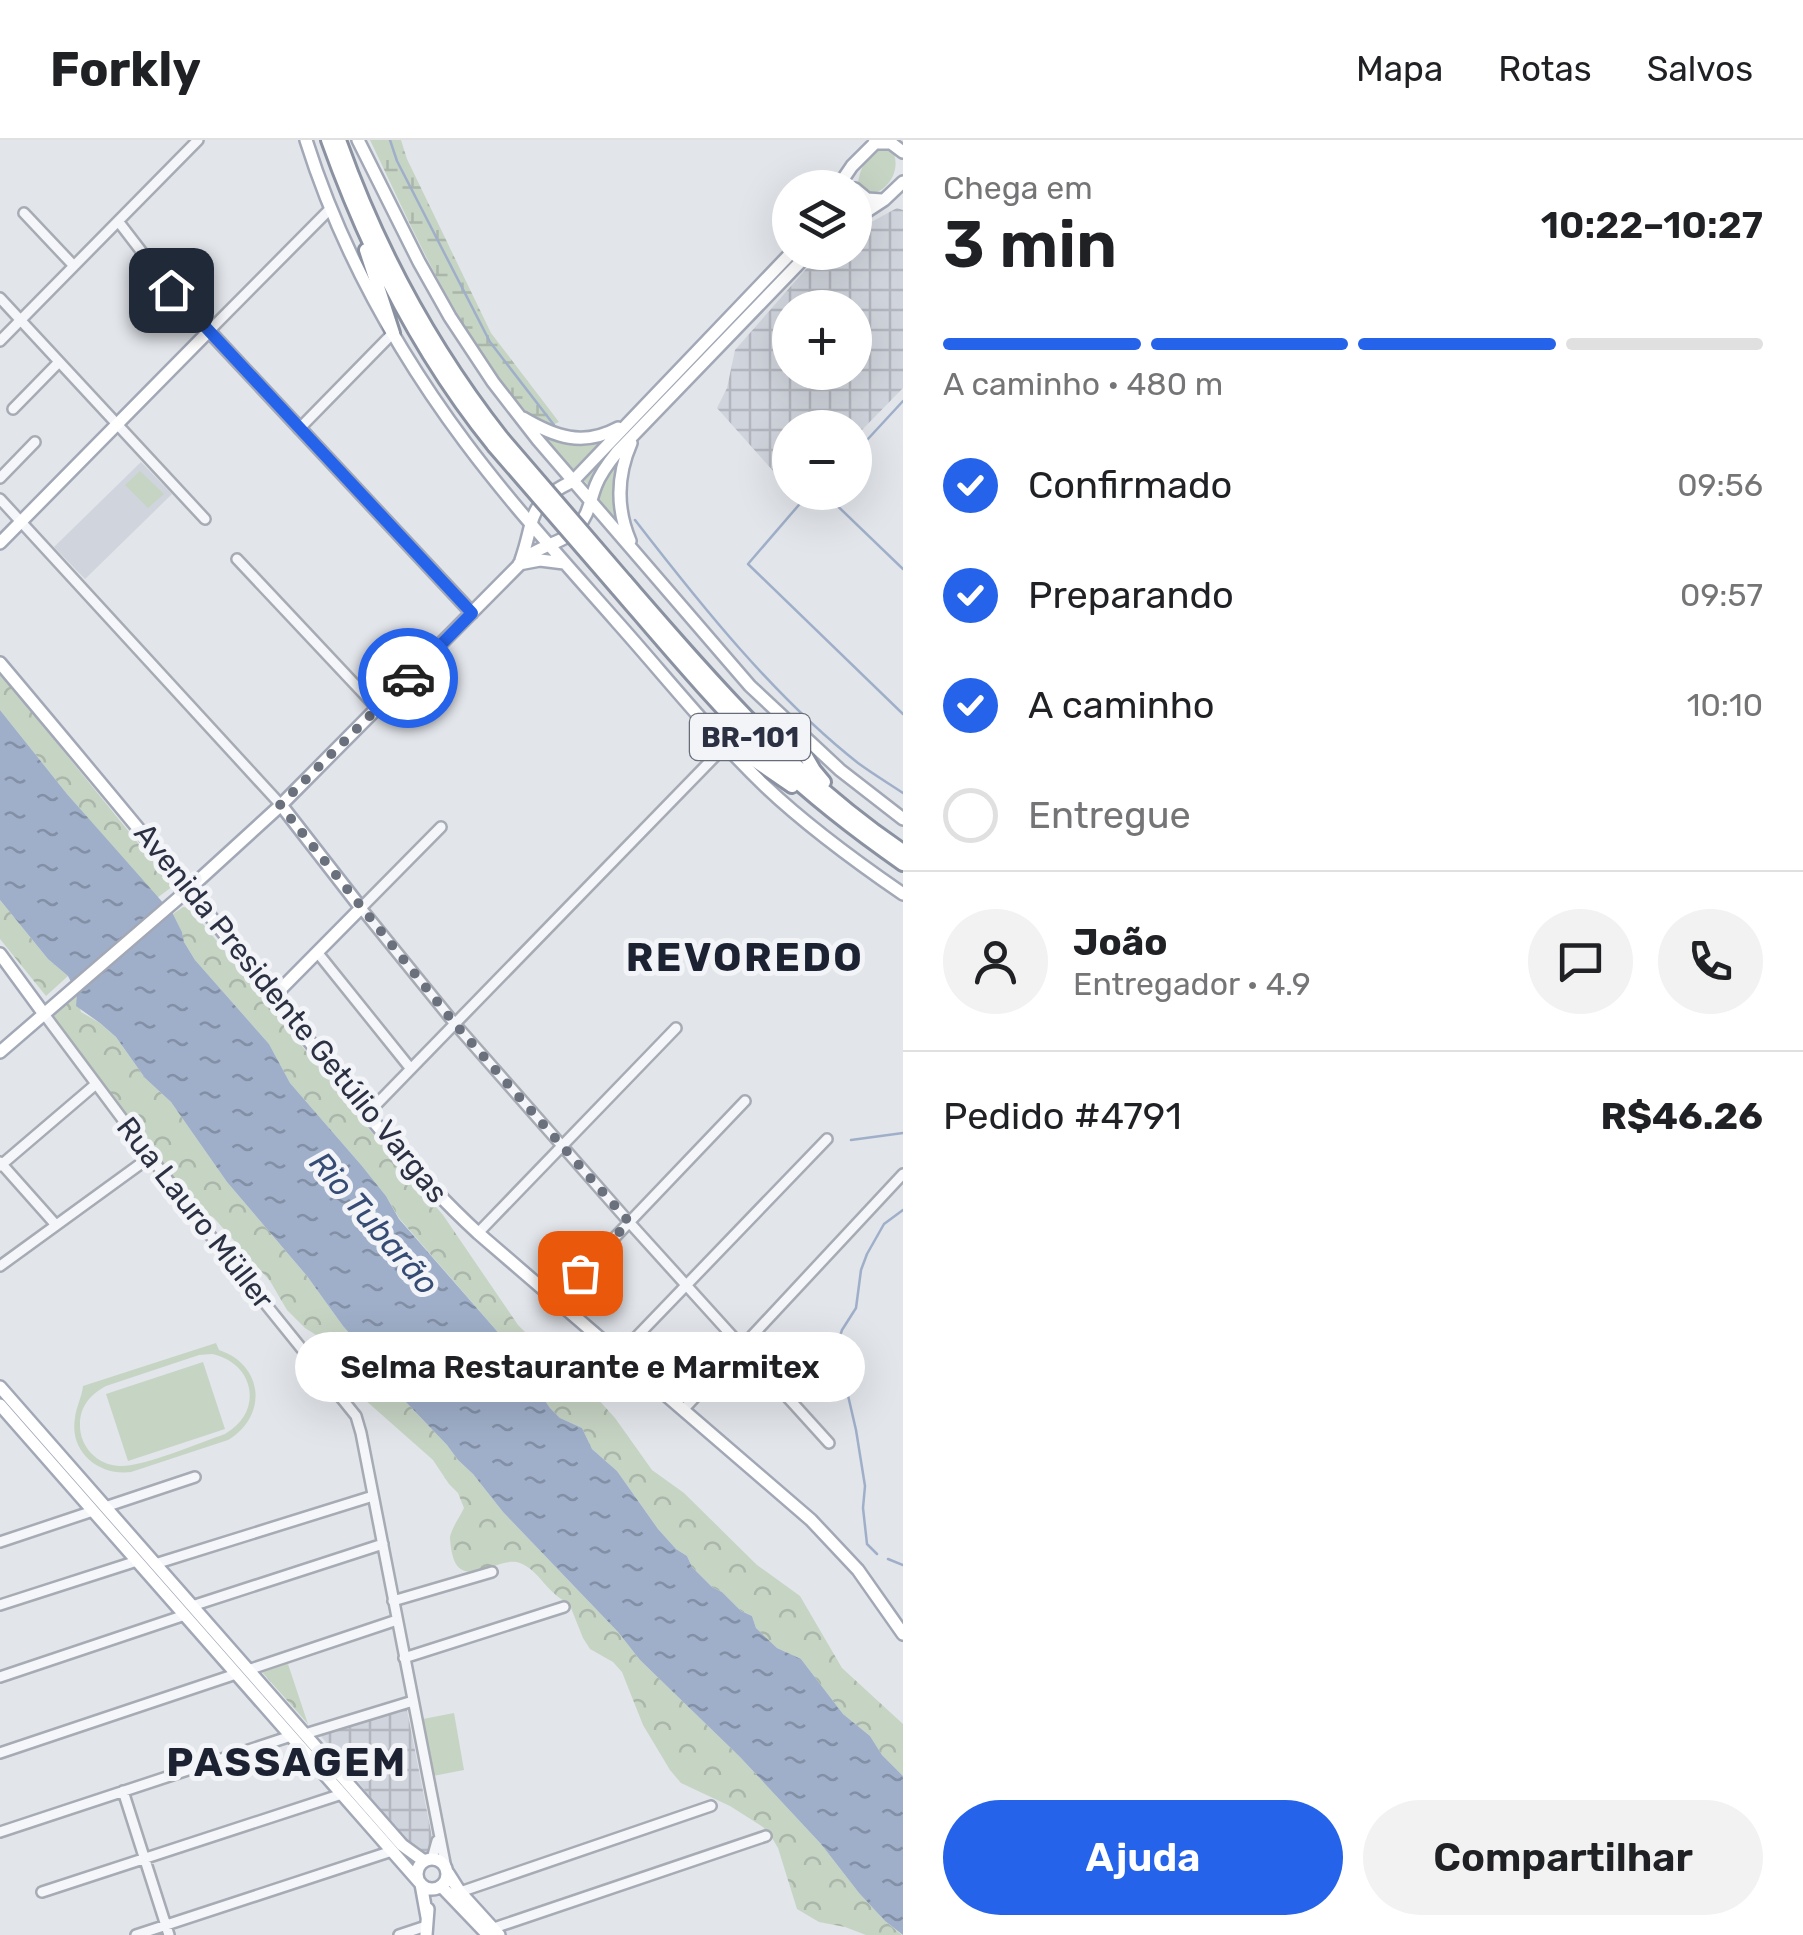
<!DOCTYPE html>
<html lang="pt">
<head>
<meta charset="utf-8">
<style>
  :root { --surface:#fff; --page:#f2f2f2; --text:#202124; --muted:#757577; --line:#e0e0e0; --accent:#2563eb }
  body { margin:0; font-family:Rubik,sans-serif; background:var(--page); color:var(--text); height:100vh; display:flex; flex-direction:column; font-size:38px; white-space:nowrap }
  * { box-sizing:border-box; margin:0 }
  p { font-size:32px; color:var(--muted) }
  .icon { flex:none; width:55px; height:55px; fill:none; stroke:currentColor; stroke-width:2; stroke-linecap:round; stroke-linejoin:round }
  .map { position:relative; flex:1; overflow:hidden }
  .details { display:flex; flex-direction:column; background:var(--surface); width:900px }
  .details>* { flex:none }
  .buttons { position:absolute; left:772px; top:30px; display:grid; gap:20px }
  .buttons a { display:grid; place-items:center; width:100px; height:100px; border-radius:50%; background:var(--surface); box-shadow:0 10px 40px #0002; font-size:50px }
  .pin { position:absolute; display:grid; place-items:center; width:85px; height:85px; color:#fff; margin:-42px; border-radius:20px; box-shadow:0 5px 15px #0006 }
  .courier { position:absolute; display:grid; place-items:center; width:100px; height:100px; margin:-50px; border:8px solid #2563eb; border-radius:50%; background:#fff; color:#222; box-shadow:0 2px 12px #0007 }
  .bubble { position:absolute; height:70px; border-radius:35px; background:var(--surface); box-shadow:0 10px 40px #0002; font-size:32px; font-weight:600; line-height:70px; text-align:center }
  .head em { font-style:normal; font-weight:600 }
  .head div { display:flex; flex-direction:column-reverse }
  .head { display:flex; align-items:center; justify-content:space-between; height:170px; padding:0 40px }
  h1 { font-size:65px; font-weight:600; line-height:75px }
  .bar { display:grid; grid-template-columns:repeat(4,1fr); gap:15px 10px; align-content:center; height:120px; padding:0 40px }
  .bar i { height:12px; border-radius:8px; background:var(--line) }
  .bar .selected { background:var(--accent) }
  .bar p { grid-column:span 4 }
  .line { display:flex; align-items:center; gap:25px; padding:0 40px; border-top:2px solid var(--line) }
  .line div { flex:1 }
  .round { display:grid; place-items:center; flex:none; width:105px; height:105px; border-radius:52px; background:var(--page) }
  ol { padding:0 40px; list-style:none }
  li { display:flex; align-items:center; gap:30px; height:110px }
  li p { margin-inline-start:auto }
  li .icon { padding:10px; border-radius:50%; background:var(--accent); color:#fff; stroke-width:4 }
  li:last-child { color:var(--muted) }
  li i { width:55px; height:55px; border:5px solid var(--line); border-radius:50% }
  .action { display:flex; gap:20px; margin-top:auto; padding:20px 40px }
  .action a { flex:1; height:115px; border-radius:60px; background:var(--accent); color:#fff; font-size:40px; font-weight:600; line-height:115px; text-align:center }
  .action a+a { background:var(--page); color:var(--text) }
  header { display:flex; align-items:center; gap:60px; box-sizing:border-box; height:140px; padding:0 50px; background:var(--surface); border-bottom:2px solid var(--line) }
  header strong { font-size:48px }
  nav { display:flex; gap:55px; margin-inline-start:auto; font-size:35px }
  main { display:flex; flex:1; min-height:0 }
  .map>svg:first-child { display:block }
</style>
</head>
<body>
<header>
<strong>Forkly</strong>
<nav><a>Mapa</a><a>Rotas</a><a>Salvos</a></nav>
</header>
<main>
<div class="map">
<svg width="903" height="1795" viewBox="0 0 903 1795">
  <defs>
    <pattern id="industrial-grid" width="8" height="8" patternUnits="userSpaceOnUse" patternTransform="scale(2.5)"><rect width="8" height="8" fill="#d0d4dc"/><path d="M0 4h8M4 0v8" fill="none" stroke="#b3b6be"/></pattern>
    <pattern id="forest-crowns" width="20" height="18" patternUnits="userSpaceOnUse" patternTransform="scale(2.5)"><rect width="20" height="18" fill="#c6d4c4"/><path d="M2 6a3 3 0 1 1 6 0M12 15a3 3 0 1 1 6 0" fill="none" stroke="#aab6aa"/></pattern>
    <pattern id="wetland-marsh" width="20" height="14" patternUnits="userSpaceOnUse" patternTransform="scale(2.5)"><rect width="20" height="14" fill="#c6d4c4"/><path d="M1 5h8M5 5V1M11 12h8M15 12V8" fill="none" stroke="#aab6aa"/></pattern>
    <pattern id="water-ripples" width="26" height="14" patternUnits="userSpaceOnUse" patternTransform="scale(2.5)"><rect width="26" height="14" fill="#9fafc9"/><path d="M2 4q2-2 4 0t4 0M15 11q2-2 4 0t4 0" fill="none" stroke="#828fa5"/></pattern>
  </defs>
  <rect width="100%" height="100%" fill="#e2e5ea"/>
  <!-- built -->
  <path fill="#d0d4dc" d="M141,322L172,354L85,439L54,407Z"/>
  <!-- industrial -->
  <path fill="url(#industrial-grid)" fill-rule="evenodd" d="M897,68L903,70V248L855,297V288H790V350L717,268L727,248L735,210L806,129L825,113L855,112V91ZM790,168H855V232H790Z
    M406,1565L433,1702L432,1710L428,1714H422L411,1707L320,1595Z"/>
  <!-- green -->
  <path fill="#c6d4c4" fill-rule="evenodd" d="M890,7C903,23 892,51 870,54L858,45C859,26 871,10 890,7Z
    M799,113H804L592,349L581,337Z
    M543,295C566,305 584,305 608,301L575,334Z
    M620,317L623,393L597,363C599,345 608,331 620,317Z
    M140,331L164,354L148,368L125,345Z
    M216,1203L219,1210C264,1225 268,1276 228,1300L131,1332C99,1336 69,1312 75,1278C76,1267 82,1257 83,1246ZM212,1214C255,1223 264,1272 225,1294C202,1302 140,1328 119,1326C97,1325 79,1306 80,1284C80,1266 91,1254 106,1246L199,1215Z
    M203,1222L225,1289L128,1321L106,1254Z
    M454,1573L464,1630L433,1636L423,1579Z"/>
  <!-- forest -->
  <path fill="url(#forest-crowns)" d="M0,533L173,746L157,758L67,654L0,570Z
    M0,760L48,819L68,836L46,856L0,799Z
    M183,767L190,768L369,989L443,1075L518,1185L537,1204L577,1236L615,1278L652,1330L684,1353L757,1425L800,1456L842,1528L903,1584V1636L882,1615L870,1596L843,1574L801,1519L777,1508L756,1488L752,1476L741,1471L722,1452L712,1447L692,1427L687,1416L676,1409L658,1389L617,1331L592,1309L582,1288L560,1278L550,1268L496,1190L399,1078L386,1056L362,1026L290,943L269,904L195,820L184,802L182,792L173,774Z
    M77,854L81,872L100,883L116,897L145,938L171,962L227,1042L307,1136L343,1186L386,1235L405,1261L447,1305L458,1320L473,1334L503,1372L618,1492L640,1520L740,1617L821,1704L859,1753L885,1781L902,1795H866L845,1787L819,1782L797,1769L778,1708L771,1696L763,1687L730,1666L681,1643L670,1630L643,1585L622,1532L613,1522L590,1509L583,1498L569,1463C548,1455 539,1430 520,1423C499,1415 460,1453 452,1413C451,1409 450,1400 450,1397C452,1387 460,1377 464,1368L458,1353L449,1344L433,1320L364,1259L332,1205L305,1188L287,1170L270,1141L214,1078L204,1072H197L52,877V874Z
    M288,1524L308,1584L262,1532Z"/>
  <!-- wetland -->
  <path fill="url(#wetland-marsh)" d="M370,0H401L407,19L491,193L559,282L548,287C521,274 503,245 486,220C439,151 406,75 370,0Z"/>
  <!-- water -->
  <path fill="url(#water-ripples)" d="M0,570L67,654L173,774L182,792L184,802L195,820L269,904L290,943L362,1026L386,1056L399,1079L496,1190L550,1268L560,1278L582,1288L592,1309L617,1331L658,1389L676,1409L687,1416L692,1427L712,1447L722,1452L741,1471L752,1476L756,1488L777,1508L801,1519L843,1574L870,1596L882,1615L903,1636V1795L885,1781L859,1753L821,1704L740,1617L640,1520L618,1492L503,1372L473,1334L458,1320L447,1305L405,1261L386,1235L343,1186L307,1136L227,1042L171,962L145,938L116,897L100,883L76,866L77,854L68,836L48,819L0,760Z"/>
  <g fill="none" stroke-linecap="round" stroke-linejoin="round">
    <!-- stream -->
    <path stroke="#9fafc9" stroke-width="2.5" d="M390,0L397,21L490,202L554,285
      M855,313L903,261
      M810,352L748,424L903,574
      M823,352L903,429
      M635,380C700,464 774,557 858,623C873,634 888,643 903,653
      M851,1000L903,993
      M877,1414L867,1404L863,1368L865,1346L856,1290L840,1221L838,1202L842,1190L856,1168L861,1130L867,1114L884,1084L903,1070
      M888,1419L903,1425"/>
    <defs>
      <path id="minor" d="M24,73L74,126
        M118,81L171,150L209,191L331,68
        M0,158L205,379
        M0,201L198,0
        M13,269L59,222
        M299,289L393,193
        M0,338L35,302
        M0,359L281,665
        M237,419L378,569
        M441,687L361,768L455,884L629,1082L829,1303
        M317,812L411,929
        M44,874L197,1079L356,1276L361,1293L446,1728
        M368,973L726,605
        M0,1022L56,1085
        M0,1026L96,944
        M478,1093L676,888
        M0,1126L150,1017
        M556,1159L745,961
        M620,1214L827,999
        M683,1270L903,1034
        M105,1367L195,1337
        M0,1402L93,1371
        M155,1424L373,1356
        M393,1461L492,1432
        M0,1465L137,1421
        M192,1466L383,1404
        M404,1518L564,1467
        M248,1530L397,1480
        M0,1537L185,1475
        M305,1594L413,1561
        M0,1613L236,1534
        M123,1651L169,1795
        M0,1692L291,1596
        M432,1719L437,1701
        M42,1752L342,1654
        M460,1752L711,1666
        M488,1790L766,1696
        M136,1795L392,1711
        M399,1795L426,1786"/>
      <path id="major" d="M306,0C340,108 397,211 465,302C512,365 565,423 617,482C666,537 712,595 765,646C807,686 855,721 903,754
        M358,0L419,122L450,177L493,242L538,300L750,546L840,630L903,679
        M874,3H891L903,12
        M837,48L852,26L878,0
        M855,49L867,59L882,60
        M855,79L884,60L903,42
        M523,278C555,297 583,307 618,288
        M630,401C616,368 617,335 631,303
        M0,403L209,191L472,473
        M521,420C536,378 525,364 573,341L792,112
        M519,424L540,420L564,423
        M0,523C85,624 169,724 251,827C322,916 394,1016 478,1093L811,1380L858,1430L903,1494
        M0,814L44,874
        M274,856L361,768L281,665
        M0,912L189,749L281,665L528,416C543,405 565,402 577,388C589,375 590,360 596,345C601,332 610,321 618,311L810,112
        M0,1247L402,1705L424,1721
        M0,1265L421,1744L427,1777
        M417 1734a15 15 0 1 1 30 0a15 15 0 1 1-30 0Z
        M448,1733L460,1752L499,1795
        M441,1746L488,1795
        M426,1795L428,1769"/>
      <path id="highway" d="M328,0C367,109 421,216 494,306
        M339,0C377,107 432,209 502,298
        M366,110L393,193
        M625,441C710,539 794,638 903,711
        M617,448C667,506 716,565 772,619C812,657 857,692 903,724
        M786,582L814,630L824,642
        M716,594L792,646"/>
    </defs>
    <!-- minor casing -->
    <use href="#minor" stroke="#a7abb4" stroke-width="14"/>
    <!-- major casing -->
    <use href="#major" stroke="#a2a8b6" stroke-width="16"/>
    <!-- highway casing -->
    <use href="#highway" stroke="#8a91a0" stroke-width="18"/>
    <!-- minor -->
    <use href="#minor" stroke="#f5f6f9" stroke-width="9"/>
    <!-- major -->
    <use href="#major" stroke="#fff" stroke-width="11"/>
    <!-- highway -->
    <use href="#highway" stroke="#fff" stroke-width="12"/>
    <defs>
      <path id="highway-bridge" d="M502,298L625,441
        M494,306L617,448"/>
    </defs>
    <!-- highway-bridge casing -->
    <use href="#highway-bridge" stroke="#8a91a0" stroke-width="18" stroke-linecap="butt"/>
    <!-- highway-bridge -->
    <use href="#highway-bridge" stroke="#fff" stroke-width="12"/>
  </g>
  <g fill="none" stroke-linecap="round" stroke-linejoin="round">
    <!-- done -->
    <path stroke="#6b707d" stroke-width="10" stroke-dasharray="0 18" d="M408,538L280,665L455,884L629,1082L580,1133"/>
    <!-- route -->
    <path stroke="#2563eb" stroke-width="12" d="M171,150L472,473L408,538"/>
  </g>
  <g text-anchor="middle" stroke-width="10" stroke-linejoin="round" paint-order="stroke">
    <!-- shield labels -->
    <rect fill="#f2f4f8" stroke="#676c79" stroke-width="2.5" x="690" y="574" width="120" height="46" rx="8"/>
    <g font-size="28" font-weight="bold" fill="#2b3142">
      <text x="750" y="607">BR-101</text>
    </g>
    <!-- street labels -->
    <g font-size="30" fill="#2b3142" stroke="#f2f4f8">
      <text transform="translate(291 873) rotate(51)" y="10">Avenida Presidente Getúlio Vargas</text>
      <text transform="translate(195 1073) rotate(52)" y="10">Rua Lauro Müller</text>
    </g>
    <!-- water labels -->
    <g font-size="32" font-style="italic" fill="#364c75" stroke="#f2f4f8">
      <text transform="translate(374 1083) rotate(49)" y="11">Rio Tubarão</text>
    </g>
    <!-- district labels -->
    <g font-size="40" font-weight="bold" letter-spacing="2.5" fill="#1d2233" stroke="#f2f4f8">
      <text x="745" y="831">REVOREDO</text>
      <text x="287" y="1636">PASSAGEM</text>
    </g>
  </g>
</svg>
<div class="buttons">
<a><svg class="icon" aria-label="layers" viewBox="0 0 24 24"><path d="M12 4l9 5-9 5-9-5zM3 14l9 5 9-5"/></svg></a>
<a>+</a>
<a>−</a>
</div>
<div class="pin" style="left:580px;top:1133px;background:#ea580c"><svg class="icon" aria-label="bag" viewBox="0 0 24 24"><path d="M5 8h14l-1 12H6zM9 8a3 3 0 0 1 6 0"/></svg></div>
<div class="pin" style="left:171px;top:150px;background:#1f2937"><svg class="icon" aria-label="home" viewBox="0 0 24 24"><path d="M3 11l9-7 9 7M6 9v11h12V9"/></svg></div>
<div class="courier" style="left:408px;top:538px"><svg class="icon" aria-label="car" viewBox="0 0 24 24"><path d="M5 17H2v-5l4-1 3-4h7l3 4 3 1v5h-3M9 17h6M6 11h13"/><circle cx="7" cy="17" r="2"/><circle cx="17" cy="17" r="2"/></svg></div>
<div class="bubble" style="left:295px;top:1192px;width:570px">Selma Restaurante e Marmitex</div>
</div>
<section class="details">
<div class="head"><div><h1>3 min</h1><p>Chega em</p></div><em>10:22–10:27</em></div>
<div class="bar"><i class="selected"></i><i class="selected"></i><i class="selected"></i><i></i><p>A caminho · 480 m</p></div>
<ol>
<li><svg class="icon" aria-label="check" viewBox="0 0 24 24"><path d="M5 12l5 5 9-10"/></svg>Confirmado<p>09:56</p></li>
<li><svg class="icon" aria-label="check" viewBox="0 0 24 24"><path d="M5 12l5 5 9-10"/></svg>Preparando<p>09:57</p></li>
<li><svg class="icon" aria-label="check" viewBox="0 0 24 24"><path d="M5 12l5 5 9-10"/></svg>A caminho<p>10:10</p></li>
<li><i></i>Entregue</li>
</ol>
<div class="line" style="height:180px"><a class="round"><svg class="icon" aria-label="person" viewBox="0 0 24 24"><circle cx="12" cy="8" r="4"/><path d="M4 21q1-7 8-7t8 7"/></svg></a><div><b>João</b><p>Entregador · 4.9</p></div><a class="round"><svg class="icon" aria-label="chat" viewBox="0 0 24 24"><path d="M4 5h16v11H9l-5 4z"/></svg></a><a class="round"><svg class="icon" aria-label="phone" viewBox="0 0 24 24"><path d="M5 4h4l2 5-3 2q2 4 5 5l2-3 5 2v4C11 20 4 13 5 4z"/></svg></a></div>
<div class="line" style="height:130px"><div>Pedido #4791</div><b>R$46.26</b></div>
<div class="action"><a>Ajuda</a><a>Compartilhar</a></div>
</section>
</main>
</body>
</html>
